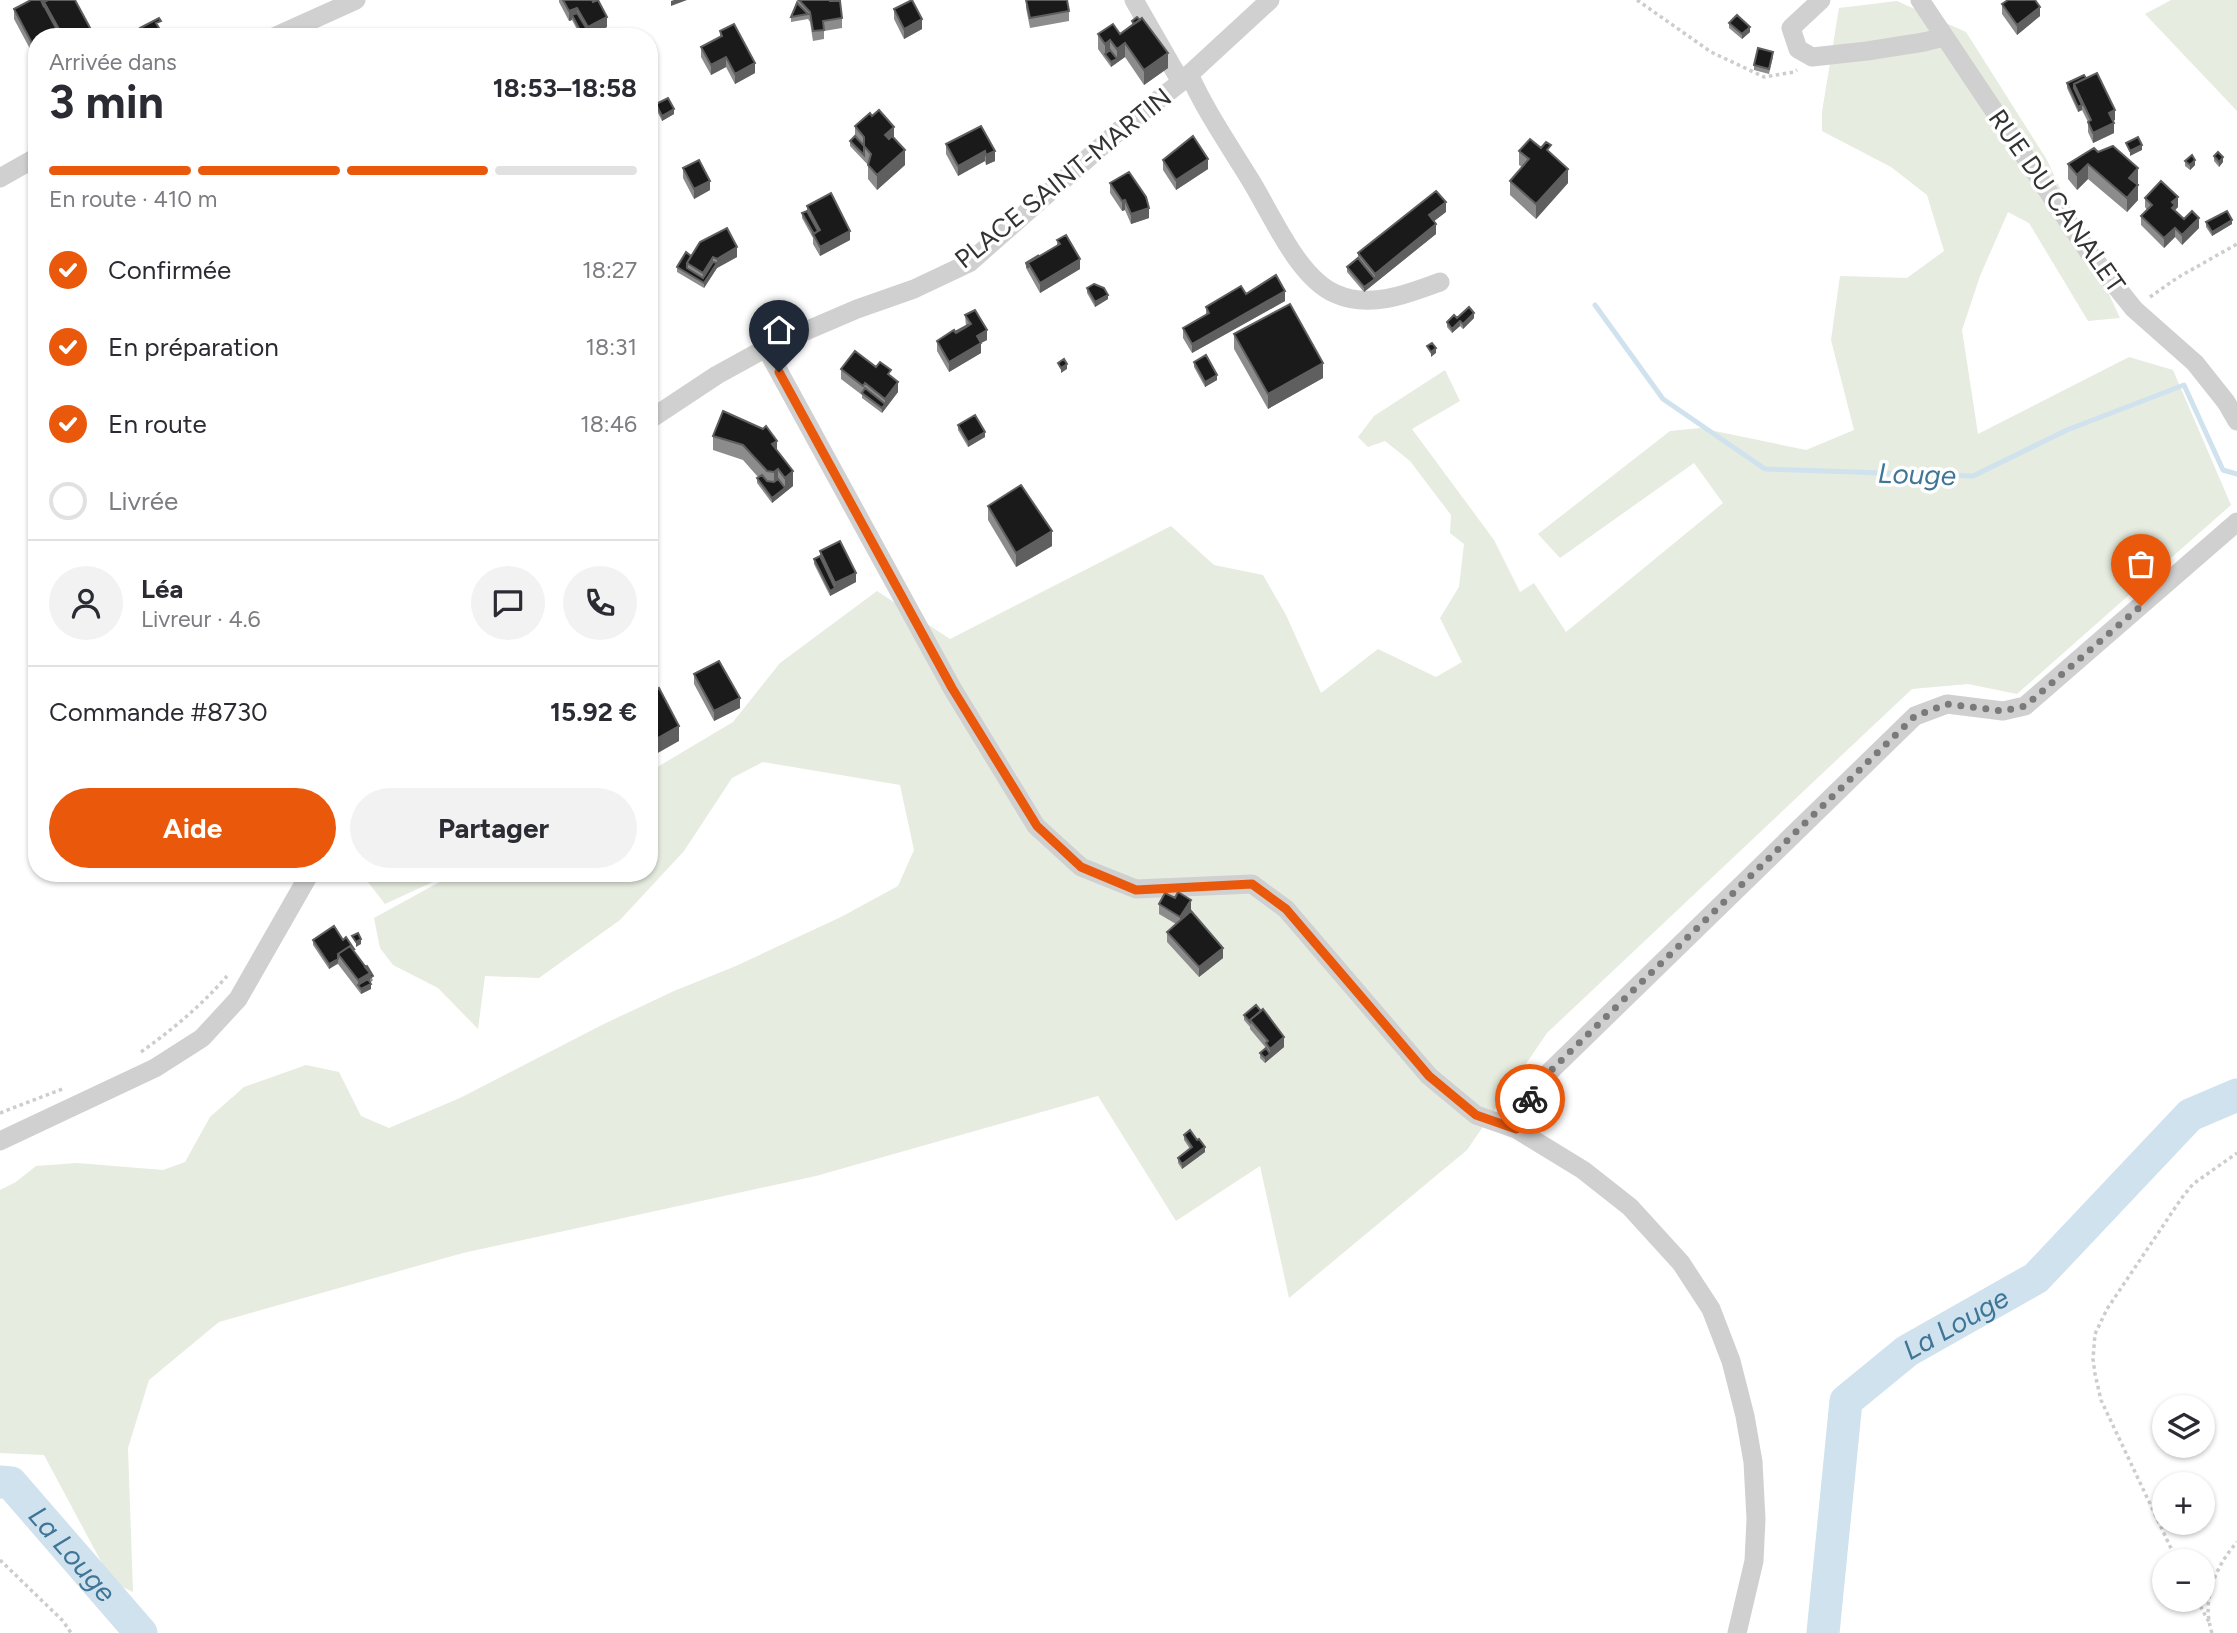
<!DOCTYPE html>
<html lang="fr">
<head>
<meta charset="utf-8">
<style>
  :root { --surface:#fff; --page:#f2f2f3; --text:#2b2b33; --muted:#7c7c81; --line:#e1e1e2; --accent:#ea580c }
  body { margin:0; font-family:Figtree,sans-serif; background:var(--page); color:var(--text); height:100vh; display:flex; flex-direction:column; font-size:26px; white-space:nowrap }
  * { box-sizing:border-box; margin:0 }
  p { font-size:23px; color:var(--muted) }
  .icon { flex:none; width:38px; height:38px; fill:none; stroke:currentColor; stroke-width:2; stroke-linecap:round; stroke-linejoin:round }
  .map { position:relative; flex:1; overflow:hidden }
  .panel { position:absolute; left:28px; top:28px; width:630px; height:854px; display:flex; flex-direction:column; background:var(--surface); border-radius:28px; box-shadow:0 2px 5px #0004 }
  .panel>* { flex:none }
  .tools { position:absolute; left:2152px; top:1395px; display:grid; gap:14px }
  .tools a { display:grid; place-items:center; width:63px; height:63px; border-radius:50%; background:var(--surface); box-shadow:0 2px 5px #0004; font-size:35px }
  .pin { position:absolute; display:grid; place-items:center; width:60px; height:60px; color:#fff; margin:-72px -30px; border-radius:50% 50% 50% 0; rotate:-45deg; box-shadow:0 0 7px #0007 }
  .pin .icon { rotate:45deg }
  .courier { position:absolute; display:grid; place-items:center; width:70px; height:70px; margin:-35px; border:5px solid #ea580c; border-radius:50%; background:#fff; color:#222; box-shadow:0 2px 9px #0007 }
  .headline em { font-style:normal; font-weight:700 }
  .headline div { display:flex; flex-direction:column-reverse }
  .headline { display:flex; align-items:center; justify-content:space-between; height:119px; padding:0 21px }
  h1 { font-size:46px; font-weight:700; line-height:52px }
  .bar { display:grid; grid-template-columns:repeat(4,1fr); gap:10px 7px; align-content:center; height:84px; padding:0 21px }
  .bar i { height:9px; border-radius:5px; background:var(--line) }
  .bar .selected { background:var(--accent) }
  .bar p { grid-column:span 4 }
  .line { display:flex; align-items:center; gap:18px; padding:0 21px; border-top:2px solid var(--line) }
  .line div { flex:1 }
  .round { display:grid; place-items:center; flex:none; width:74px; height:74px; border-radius:37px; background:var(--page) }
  ol { padding:0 21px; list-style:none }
  li { display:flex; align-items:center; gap:21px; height:77px }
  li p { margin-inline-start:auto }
  li .icon { padding:7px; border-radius:50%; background:var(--accent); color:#fff; stroke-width:4 }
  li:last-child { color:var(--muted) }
  li i { width:38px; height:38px; border:4px solid var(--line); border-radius:50% }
  .button { display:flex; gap:14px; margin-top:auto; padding:14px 21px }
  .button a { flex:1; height:80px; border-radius:42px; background:var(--accent); color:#fff; font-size:28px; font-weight:700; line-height:80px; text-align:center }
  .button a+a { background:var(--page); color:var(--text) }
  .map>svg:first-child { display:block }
</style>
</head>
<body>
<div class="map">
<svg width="2237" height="1633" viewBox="0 0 2237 1633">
  <rect width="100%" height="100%" fill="#fff"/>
  <!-- green -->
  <path fill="#e6ecdf" d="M2171,0H2237V111L2145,14Z
    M1897,1L1966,32L2047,160L2120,318L2088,321L2029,223L2008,212L1980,276L1962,330L1978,434L2129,357L2173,370L2231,505L2017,694L1968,684L1912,689L1547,1033L1467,1150L1289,1298L1260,1166L1176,1221L1098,1096L816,1176L463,1253L219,1322L149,1380L128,1448L133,1592L112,1582L44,1455L0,1453V1190L16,1182L36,1166L77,1163L163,1170L185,1162L210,1117L244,1087L306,1065L339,1072L361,1116L389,1128L460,1098L604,1024L674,991L736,966L841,917L898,886L914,850L900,785L763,762L732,778L684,851L620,920L539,978L485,976L478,1029L438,988L393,965L380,948L374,918L456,873H649V772L733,722L780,663L877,591L950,639L1171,526L1214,565L1263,575L1286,615L1321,693L1378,649L1436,677L1462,662L1440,618L1459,587L1464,544L1450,533L1451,515L1410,461L1385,441L1368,447L1358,437L1374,416L1445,370L1460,401L1412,429L1494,540L1520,592L1534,583L1566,632L1723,503L1694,463L1560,558L1538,534L1670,431L1700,428L1806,450L1854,430L1831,340L1840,276L1907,278L1944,251L1927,195L1891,167L1822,131V112L1839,8Z
    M361,873H452L385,904Z"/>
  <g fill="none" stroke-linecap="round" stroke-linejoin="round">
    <!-- stream -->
    <path stroke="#cfe2ee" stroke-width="5" d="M1595,305L1663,399L1765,469L1973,476L2067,430L2184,385L2223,470L2237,474"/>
    <!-- river -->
    <g stroke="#cfe2ee" stroke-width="33">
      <path id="s1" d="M0,1482L11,1483L141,1633"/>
      <path id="s2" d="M1823,1633L1846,1401L1907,1351L2036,1278L2190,1115L2237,1095"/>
    </g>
    <!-- path -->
    <path stroke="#cdcdcd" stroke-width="3.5" stroke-dasharray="3.5 3.5" stroke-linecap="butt" d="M1637,0L1711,52L1764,77L1794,72L1797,70
      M2150,297L2177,278L2237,244
      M141,1052C173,1029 201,1006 227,976
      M0,1113L65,1088
      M0,1560L63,1621L71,1633
      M2177,1561L2101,1400L2095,1374L2093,1359L2095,1334L2107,1309L2181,1199L2193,1184L2237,1153
      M2197,1600L2209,1622
      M2212,1633C2201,1601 2215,1567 2237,1542"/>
    <!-- minor -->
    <path stroke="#d0d0d0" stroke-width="19" d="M1134,0L1181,82
      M1821,0L1791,28L1798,49L1812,57L1867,51L1924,42L1944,37
      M1920,0L2090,254L2134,309L2195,363L2226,402L2237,421
      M274,37L356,0
      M1189,74C1206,112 1229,145 1251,181C1272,215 1298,278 1336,294C1370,309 1408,294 1440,282
      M0,178L37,157
      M766,348L952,688L1036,826L1081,867L1136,889L1252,884L1286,909L1429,1076L1476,1115L1516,1129L1583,1170L1630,1207L1681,1263L1711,1309L1731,1361L1745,1416L1753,1462L1756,1519L1754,1561L1737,1633
      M649,420L717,375L766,348L857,309L914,289L969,263L1121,129L1181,82L1270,0
      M1516,1129L1537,1084L1915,716L1947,704L2003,711L2025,706L2237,522
      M0,1141L155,1068L202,1038L238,999L310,873"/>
  </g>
  <!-- wall -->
  <path fill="#8c8c8c" d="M31,0H75L95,37H37V62L14,19V9Z
    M559,0H596L607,27L587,37H581L572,20L569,21L559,2Z
    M797,0H830L842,18V28L824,31V39L813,41L810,22L808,19L791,22V17Z
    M1026,0L1069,11V21L1030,28L1026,8Z
    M2002,4L2040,16L2017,35L2002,14Z
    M894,9L922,29L904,39L894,19Z
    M1132,21L1168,68L1144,85L1125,57L1111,67L1098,49V34H1120L1132,26Z
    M1729,23L1750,32L1742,39L1729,28Z
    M720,31L755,73L735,84L726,67L711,75L701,57V47L720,37Z
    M1773,57L1769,74L1754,70V65Z
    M2084,75L2115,120L2113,121L2114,133L2093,143L2088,132V122L2082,110L2078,112L2067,88V83Z
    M656,104L674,114L662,121L656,109Z
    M855,126L894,139L905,165L877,190L868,179V165L850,146V141L855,136Z
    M981,126L995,161L986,165L985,161L958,176L946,154V144Z
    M1541,148L1551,153L1568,183L1536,219L1510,195V181L1522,167L1519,165V151Z
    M2098,152L2138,183L2137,184L2138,200L2127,212L2088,179L2077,190L2068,179V164Z
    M2214,156L2223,162L2219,167L2214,161Z
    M1163,160L1208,169L1176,190L1163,170Z
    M2185,161L2195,165L2190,170L2185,166Z
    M683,168L710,190L694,199L683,178Z
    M1110,183L1149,218L1131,224L1125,210L1122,211L1110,193Z
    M2145,198L2178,207L2175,210L2184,219L2199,228L2182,245L2175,237L2164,248L2141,225V216L2147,210L2145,207Z
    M807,206L850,240L820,256L813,244V238L802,218V213L807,211Z
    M1446,212L1434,221L1436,234L1364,292L1347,272V267L1358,258V253Z
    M2206,222L2232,224L2212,236L2206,227Z
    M1057,240L1080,269L1040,293L1026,268V263L1057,246Z
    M691,256L737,257L717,268L704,288L677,272V267Z
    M1087,288L1108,299L1095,307L1087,293Z
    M1246,294L1285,301L1192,353L1183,338V328L1206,315V307Z
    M965,315L987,340L981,343V353L949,372L937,351V341L966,326Z
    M1457,318H1474L1463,329L1460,326L1452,333L1447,327V322Z
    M1234,334L1323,378L1268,409L1234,349Z
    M1194,362L1217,380L1205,387L1194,367Z
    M876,367L891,377L898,392L882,413L862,398V395L841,379V369Z
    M958,425L985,437L968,447L958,430Z
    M713,436L777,450L793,486L772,503L757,483V478L758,477L743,460L713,450Z
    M988,506L1052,546L1016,567L988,520Z
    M820,551L856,582L830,596L814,564V559L820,556Z
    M694,674L740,708L714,721L694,684Z
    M1159,904L1191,910L1190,911L1223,958L1199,977L1167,942V932L1176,924L1159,914Z
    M313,940H343L354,951L373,980L370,983L371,989L361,994L338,964L329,969L313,945Z
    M1244,1015L1284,1047L1265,1063L1260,1058V1053L1266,1048L1250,1029V1027L1244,1020Z
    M1184,1135L1205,1152L1182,1169L1178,1163V1158L1190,1149L1184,1140Z"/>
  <!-- shaded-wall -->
  <path fill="#5f5f5f" d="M674,0H687L671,6V1Z
    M2040,7V16L2017,35V25Z
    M577,8V17L572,15V20L569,21V11Z
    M607,17V27L588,36L582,37V34L588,31V27Z
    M922,19V29L904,39V29Z
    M1750,27V32L1742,39V34Z
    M1110,40V55L1105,54V59V44Z
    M1125,43V57L1111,67V62L1117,59V49Z
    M1168,53V68L1144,85V70Z
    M726,57V67L711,75V65Z
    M755,63V73L735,84V74Z
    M2082,105V110L2078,112V107Z
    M674,109V114L662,121V116Z
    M2115,110V120L2109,122V113Z
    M2114,123V133L2093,143V133Z
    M894,127V142L885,150V135Z
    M37,133V137L33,139V134Z
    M2142,145V150L2130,156V151Z
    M905,150V165L877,190V175Z
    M985,151V161L958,176V166Z
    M995,151V161L986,165V155Z
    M2223,157V162L2219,167V162Z
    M1208,159V169L1176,190V180Z
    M2195,160V165L2190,170V165Z
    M2088,164V179L2077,190V175Z
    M2138,168V183L2129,192V178Z
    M1568,169V183L1536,219V204Z
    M710,181V190L694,199V189Z
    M2138,185V200L2127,212V198Z
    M2178,197V207L2175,210L2172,217V202Z
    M1125,200V210L1122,211V201Z
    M1446,202V212L1429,225V215Z
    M1149,208V218L1131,224V214Z
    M2199,218V228L2182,245V235Z
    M2232,220V224L2212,236V232Z
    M1436,224V234L1364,292V287L1375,279V274Z
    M2175,228V237L2164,248V238Z
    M850,231V240L820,256V247Z
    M737,247V257L717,268L704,288V283L717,263V259Z
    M713,257V267L703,283V273Z
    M1080,259V269L1040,293V283Z
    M1285,291V301L1192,353V344Z
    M1108,295V299L1095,307V302Z
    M1474,313V318L1463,329V324Z
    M1460,321V326L1452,333V329Z
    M987,330V340L981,343V353L949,372V362L977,336Z
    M1436,348V353L1431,357V352Z
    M1323,363V378L1268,409V394Z
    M1067,364V369L1061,373V368Z
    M1217,375V380L1205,387V382Z
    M898,382V392L882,413V408L885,404V399Z
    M985,432V437L968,447V442Z
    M777,441V455L772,444Z
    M778,469V484L774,487V472Z
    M793,471V486L772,503V498L785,488V478Z
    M1052,531V546L1016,567V553Z
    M856,573V582L830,596V591L835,588V583Z
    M740,698V708L714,721V711Z
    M679,726V741L649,758V743Z
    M1191,900V910L1180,927V917Z
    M361,939V944L356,947V942Z
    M1223,948V958L1199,977V967Z
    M338,959V963L329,969V964Z
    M370,973V983L358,985V980Z
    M371,984V989L361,994V989Z
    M1284,1037V1047L1265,1063V1058L1270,1054V1049Z
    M1205,1147V1152L1182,1169V1164Z"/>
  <!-- building -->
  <path fill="#1a1a1a" stroke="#5f5f5f" stroke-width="2" d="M31,0H41L57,30L44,37H37V40L34,42V47L14,9Z
    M41,0H48L44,2V7Z
    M48,0H75L95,37H44L59,29L44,2Z
    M563,0H592L593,2L598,0L607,17L588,27L577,8L569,11Z
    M799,0H830V1H840L842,18L823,21L824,30L813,31L810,12Z
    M912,0L922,19L904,29L894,9Z
    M1026,0H1067L1069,11L1030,18Z
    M2008,0H2035L2040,7L2017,25L2002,4Z
    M797,3L808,14L791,17Z
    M577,13L588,31L582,34L572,15Z
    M1737,15L1750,27L1742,34L1729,23Z
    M1137,17L1140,20L1134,24L1132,21Z
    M159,18L161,21L156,23L162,33L153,37H145L140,28Z
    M1142,18L1168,53L1144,70L1125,43L1117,49L1110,40L1105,44L1098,34L1113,24L1120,34Z
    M734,24L755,63L735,74L726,57L711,65L701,47L722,36L720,31Z
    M1758,48L1773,52L1769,69L1754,65Z
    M1110,50L1117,59L1111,62L1105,54Z
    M2097,73L2115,110L2109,113L2114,123L2093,133L2088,122L2091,120L2074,84Z
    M2084,75L2086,78L2074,84V88L2082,105L2078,107L2067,83Z
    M668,98L674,109L662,116L656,104Z
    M879,110L894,127L885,135L889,139L892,136L905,150L877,175L868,165L871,154L864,146V137L855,126L870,113L872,116Z
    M37,125V133L33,134L30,129Z
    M981,126L995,151L986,155L985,151L958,166L946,144Z
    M855,136L864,146V155L850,141Z
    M1193,136L1208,159L1176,180L1163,160Z
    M2138,137L2142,145L2130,151L2126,143Z
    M1530,139L1541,148L1546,142L1551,145L1547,150L1568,169L1536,204L1510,181L1529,159L1519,151Z
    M2113,146L2138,168L2129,178L2138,185L2127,198L2088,164L2077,175L2068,164L2094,148L2098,152Z
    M2218,152L2223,157L2219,162L2214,156Z
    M2192,155L2195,160L2190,165L2185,161Z
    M699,160L710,181L694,189L683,168Z
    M1129,172L1146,197L1149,208L1131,214L1125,200L1122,201L1110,183Z
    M2161,181L2178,197L2172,202L2175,205L2172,208L2184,219L2192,211L2199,218L2182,235L2175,228L2164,238L2141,216L2152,205L2145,198Z
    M1436,191L1446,202L1429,215L1436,224L1375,274L1358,253Z
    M831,193L850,231L820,247L813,234L820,230L807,206Z
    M807,211L818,231L814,234L802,213Z
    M2227,211L2232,220L2212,232L2206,222Z
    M727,228L737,247L717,259L713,257L703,273L687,263L700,242Z
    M1066,235L1080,259L1040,283L1028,263L1060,244L1057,240Z
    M686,252L691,256L687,263V268L703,278L713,262L717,263L704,283L677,267Z
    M1039,255L1028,263V268L1026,263Z
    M1358,258L1375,279L1364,287L1347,267Z
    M1276,275L1285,291L1192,344L1183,328L1209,313L1206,307L1241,286L1246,294Z
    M1094,284L1104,288L1108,295L1095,302L1087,288Z
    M1290,304L1323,363L1268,394L1234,334Z
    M1469,307L1474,313L1463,324L1460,321L1452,329L1447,322L1454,315L1457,318Z
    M975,310L987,330L977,336L981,343L949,362L937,341L954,330L956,333L971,324L965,315Z
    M968,325V326L956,333L955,332Z
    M1432,343L1436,348L1431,352L1427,346Z
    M855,351L876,367L880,362L891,370L888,374L898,382L885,399L865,383L863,386L841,369Z
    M1206,355L1217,375L1205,382L1194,362Z
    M1064,359L1067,364L1061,368L1058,363Z
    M865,388L885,404L882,408L862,393Z
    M723,411L763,429L766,426L777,441L772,444L793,471L785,478L778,469L774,472L767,471L743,445L713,436Z
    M975,415L985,432L968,442L958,425Z
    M762,475L767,481L774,482L778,479L785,488L772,498L757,478Z
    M1021,485L1052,531L1016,553L988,506Z
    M840,541L856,573L835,583L820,551Z
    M820,556L835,588L830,591L814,559Z
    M719,661L740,698L714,711L694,674Z
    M659,688L679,726L649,743V694Z
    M1178,892L1191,900L1180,917L1159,904L1165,893L1175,898Z
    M1191,911L1223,948L1199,967L1167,932Z
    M334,926L343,940L346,937L354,949H353L350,946L338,954V959L329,964L313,940Z
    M358,933L361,939L356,942L352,936Z
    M350,946L370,973L358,980L338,954Z
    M367,966L373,976L370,978V973L365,967Z
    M368,979L371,984L361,989L358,985Z
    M1256,1005L1261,1011L1250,1020V1022L1244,1015Z
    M1263,1009L1284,1037L1270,1049L1266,1043L1268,1041L1250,1020Z
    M1266,1048L1270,1054L1265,1058L1260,1053Z
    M1190,1130L1197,1140L1199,1139L1205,1147L1182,1164L1178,1158L1192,1147L1184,1135Z"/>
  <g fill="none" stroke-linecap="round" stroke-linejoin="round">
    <!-- done -->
    <path stroke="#7a7a7a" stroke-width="7" stroke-dasharray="0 12.6" d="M1530,1099L1537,1084L1915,716L1947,704L2003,711L2025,706L2141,606"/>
    <!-- route -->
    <path stroke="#ea580c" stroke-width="9" d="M779,372L952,688L1037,826L1081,867L1136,890L1252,884L1286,909L1429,1076L1476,1115L1516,1129L1530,1099"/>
  </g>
  <g text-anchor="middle" stroke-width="7" stroke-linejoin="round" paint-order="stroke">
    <!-- street labels -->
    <g font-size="26" fill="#333" stroke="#fff">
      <text transform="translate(1063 178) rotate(-39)" y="9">PLACE SAINT-MARTIN</text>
      <text transform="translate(2057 201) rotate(55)" y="9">RUE DU CANALET</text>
    </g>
    <!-- water labels -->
    <g font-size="28" font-style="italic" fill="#3f7597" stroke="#fff">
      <text transform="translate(1917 474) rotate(2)" y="10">Louge</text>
      <text dy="10" stroke="none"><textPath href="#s2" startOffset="368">La Louge</textPath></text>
      <text dy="10" stroke="none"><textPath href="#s1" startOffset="105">La Louge</textPath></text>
    </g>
  </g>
</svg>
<div class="tools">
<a><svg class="icon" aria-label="layers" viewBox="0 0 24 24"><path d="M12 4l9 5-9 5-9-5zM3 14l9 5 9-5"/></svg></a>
<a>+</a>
<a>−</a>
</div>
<div class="pin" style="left:2141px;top:606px;background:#ea580c"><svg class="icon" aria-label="bag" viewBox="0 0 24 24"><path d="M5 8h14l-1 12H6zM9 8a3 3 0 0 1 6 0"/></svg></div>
<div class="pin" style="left:779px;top:372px;background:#1f2937"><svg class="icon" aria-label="home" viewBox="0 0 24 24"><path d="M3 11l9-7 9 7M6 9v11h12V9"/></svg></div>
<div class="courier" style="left:1530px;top:1099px"><svg class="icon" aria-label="bike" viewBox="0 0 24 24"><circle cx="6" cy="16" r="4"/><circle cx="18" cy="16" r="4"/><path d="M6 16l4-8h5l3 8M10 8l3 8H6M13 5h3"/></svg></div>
<section class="panel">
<div class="headline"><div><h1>3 min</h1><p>Arrivée dans</p></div><em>18:53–18:58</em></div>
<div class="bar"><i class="selected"></i><i class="selected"></i><i class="selected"></i><i></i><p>En route · 410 m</p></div>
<ol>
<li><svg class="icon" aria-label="check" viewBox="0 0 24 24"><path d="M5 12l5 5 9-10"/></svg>Confirmée<p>18:27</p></li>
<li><svg class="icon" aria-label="check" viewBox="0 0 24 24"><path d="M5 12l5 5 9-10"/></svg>En préparation<p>18:31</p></li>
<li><svg class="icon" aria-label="check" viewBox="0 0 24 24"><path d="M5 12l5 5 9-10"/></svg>En route<p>18:46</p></li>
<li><i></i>Livrée</li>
</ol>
<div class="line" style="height:126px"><a class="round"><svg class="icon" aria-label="person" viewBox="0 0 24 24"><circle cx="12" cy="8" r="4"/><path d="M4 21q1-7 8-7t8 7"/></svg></a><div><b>Léa</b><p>Livreur · 4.6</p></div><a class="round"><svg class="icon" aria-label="chat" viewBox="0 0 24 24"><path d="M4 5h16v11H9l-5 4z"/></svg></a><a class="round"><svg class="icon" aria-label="phone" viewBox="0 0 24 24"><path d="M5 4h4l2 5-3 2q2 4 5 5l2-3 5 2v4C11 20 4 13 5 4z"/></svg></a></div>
<div class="line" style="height:91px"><div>Commande #8730</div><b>15.92 €</b></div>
<div class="button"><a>Aide</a><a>Partager</a></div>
</section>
</div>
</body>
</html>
